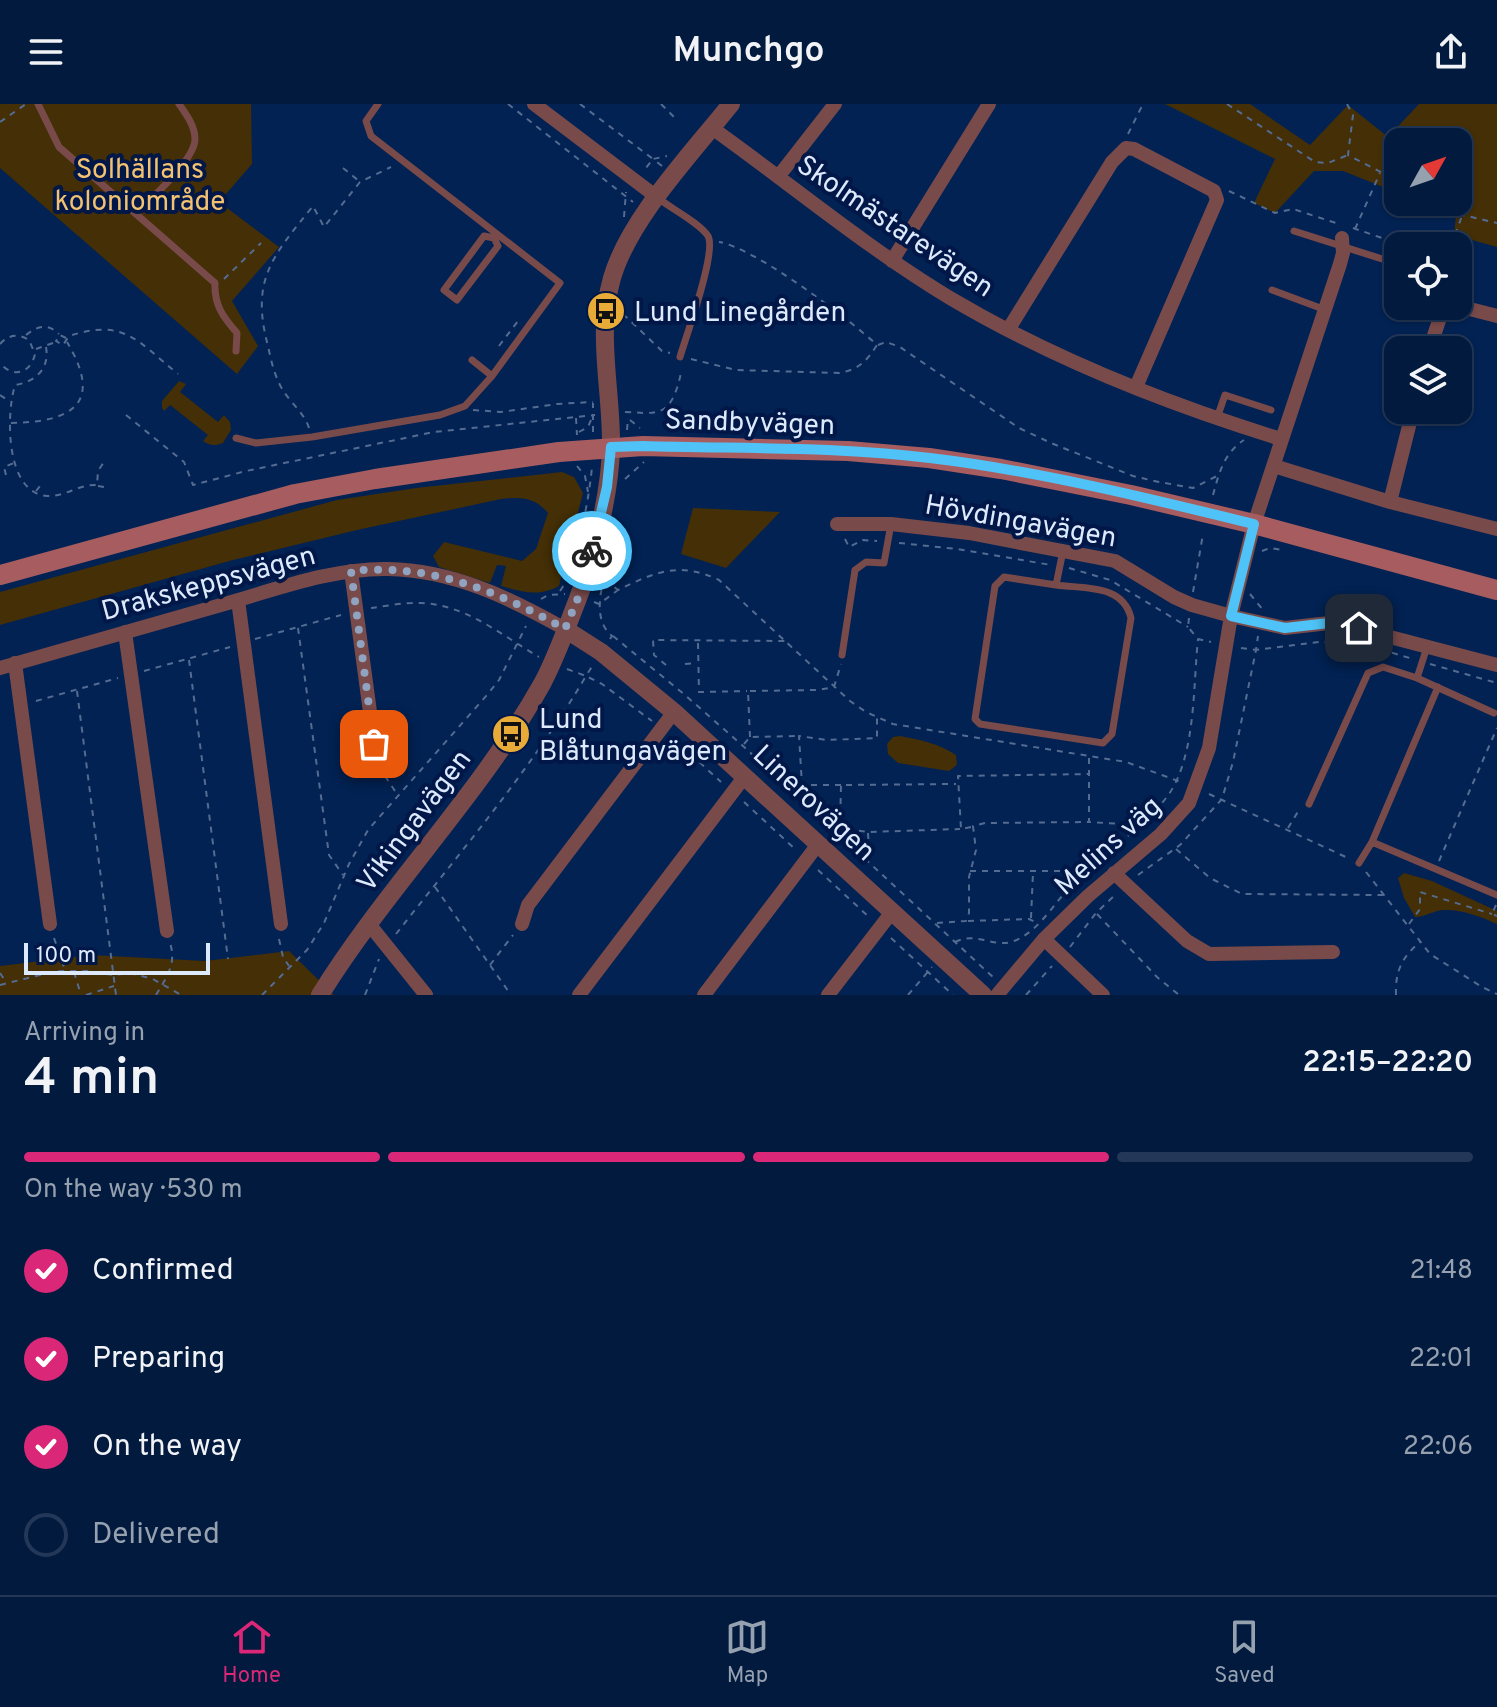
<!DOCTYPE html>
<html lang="en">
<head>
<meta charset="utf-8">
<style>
  :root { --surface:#021a3e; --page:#0c2345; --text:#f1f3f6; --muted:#96a1b0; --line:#233858; --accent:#db2777 }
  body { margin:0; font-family:Overpass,sans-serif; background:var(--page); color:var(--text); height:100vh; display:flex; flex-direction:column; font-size:30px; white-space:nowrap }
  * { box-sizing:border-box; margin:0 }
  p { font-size:26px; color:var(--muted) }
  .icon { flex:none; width:44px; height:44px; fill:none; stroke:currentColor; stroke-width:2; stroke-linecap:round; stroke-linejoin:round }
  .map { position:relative; height:891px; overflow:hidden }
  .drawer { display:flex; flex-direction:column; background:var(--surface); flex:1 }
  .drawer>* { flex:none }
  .needle { width:52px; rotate:50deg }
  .tools { position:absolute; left:1384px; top:24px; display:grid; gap:16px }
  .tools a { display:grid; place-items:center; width:88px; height:88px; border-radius:16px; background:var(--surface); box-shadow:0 2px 6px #0004,0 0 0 2px var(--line); font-size:40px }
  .scale { position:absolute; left:24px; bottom:20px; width:186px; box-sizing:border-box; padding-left:8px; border:4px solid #dde9fc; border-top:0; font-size:22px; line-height:28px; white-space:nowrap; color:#dde9fc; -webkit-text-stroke:6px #001747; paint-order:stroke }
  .pin { position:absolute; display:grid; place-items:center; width:68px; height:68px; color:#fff; margin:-34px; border-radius:16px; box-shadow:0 4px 12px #0006 }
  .courier { position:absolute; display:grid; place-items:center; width:80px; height:80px; margin:-40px; border:6px solid #4fc3f7; border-radius:50%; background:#fff; color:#222; box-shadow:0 2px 10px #0007 }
  .head em { font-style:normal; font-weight:600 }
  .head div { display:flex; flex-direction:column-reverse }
  .head { display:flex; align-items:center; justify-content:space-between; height:136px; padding:0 24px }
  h1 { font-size:52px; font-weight:600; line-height:60px }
  .bar { display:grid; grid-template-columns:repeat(4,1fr); gap:12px 8px; align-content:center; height:96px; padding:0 24px }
  .bar i { height:10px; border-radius:6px; background:var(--line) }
  .bar .selected { background:var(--accent) }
  .bar p { grid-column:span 4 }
  ol { padding:0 24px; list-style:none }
  li { display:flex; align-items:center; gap:24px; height:88px }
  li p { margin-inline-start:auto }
  li .icon { padding:8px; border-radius:50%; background:var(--accent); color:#fff; stroke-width:4 }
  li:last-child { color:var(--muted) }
  li i { width:44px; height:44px; border:4px solid var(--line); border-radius:50% }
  header { display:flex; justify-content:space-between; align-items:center; height:104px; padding:0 24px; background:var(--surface); font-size:36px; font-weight:600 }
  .dock { display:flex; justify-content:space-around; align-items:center; height:112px; border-top:2px solid var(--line); background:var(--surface); font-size:22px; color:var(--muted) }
  .dock a { display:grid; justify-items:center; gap:4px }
  .dock .selected { color:var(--accent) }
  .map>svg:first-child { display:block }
</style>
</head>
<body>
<header><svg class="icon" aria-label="menu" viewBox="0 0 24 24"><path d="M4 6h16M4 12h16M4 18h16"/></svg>Munchgo<svg class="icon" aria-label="share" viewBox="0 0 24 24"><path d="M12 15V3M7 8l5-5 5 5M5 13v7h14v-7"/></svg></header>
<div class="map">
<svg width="1497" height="891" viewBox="0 0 1497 891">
  <rect width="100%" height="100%" fill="#022253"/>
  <!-- green -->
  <path fill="#442f06" d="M0,0H251L252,60L219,98L279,143L232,197L258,242L237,270L0,64Z
    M1165,0H1250L1310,41L1348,1L1388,33L1419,0H1497V143L1454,131L1456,112L1421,98H1458V38H1398V89L1343,67H1314L1275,109L1254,99L1275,55Z
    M179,277L186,280L180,288L218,318L224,311L230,318L231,326L223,339C216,342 210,342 203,337L208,331L170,301L164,307L162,304V297Z
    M562,368L574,373L583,389L559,482C538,493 523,488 501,482L506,462L497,461L490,479L439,463L433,452L444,438L522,457L536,445L548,409C534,393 521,393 501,395L357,426L233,456L0,521V488L337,396L416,384Z
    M693,404L780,408L726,464L681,450Z
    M900,632C920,636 938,639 956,651L957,661L949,667L898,659L888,650L887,640L893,633Z
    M1404,769L1432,777L1497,807V820C1482,813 1463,806 1446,806C1436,805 1426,813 1415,813L1404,794L1398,774Z
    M289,847L334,891H0V862L91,851L205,857Z"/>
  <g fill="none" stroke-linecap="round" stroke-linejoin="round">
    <!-- path -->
    <path stroke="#546c92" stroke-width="2" stroke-dasharray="6 6" stroke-linecap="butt" d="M508,0L633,98
      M580,0L653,55L645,65
      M661,0L675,14
      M1227,0L1315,58L1328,59L1348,51
      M1347,0L1353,11L1348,51L1398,77
      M0,18L26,0
      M1128,30L1143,0
      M662,62L653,55L667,52
      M343,64L359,77
      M1229,87L1275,109L1293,105L1339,120
      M1438,98L1463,111L1497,119
      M624,113L626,88
      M1353,124L1405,142
      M1355,125L1380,69
      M1451,142L1462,112
      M224,175L261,139
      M623,210L662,247L670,249
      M26,231C37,222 48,219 59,230
      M66,234L60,231L56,237L63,241L69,232C125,214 137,237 178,270
      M0,240C8,231 18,229 29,236L35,250C31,269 13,275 0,259
      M878,241L886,238L900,243L1019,324L1051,339L1133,372L1159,378L1193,384L1219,371
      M499,242L518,217
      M46,243C50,265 35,278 15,281C6,310 5,389 47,392C65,393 79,380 97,381L98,367L106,355
      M36,245L56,238
      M691,255L736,266L839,269C858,266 867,257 877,241C848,214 755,144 719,138
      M0,291L9,297
      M473,306L501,308L557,300L593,298
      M625,308C653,309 667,314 677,284C679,277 681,272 681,265
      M126,311L184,358L193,381L246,367L434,328L595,311
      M576,314L577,331
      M630,316L640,324
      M11,319C72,318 104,300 67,238
      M309,324C304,308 289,298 281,283C274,270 271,256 268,242C250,175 273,152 313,102L324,123L360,78L391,63
      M627,326L628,314
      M579,328L588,323L591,316
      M593,328V299
      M577,362L585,372L588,388
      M6,371L4,363L14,359
      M625,375L644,358
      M98,382L110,384
      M36,387L40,382
      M1213,391C1219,369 1224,349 1244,336
      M845,435L849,443L863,436L877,437
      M899,439L957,445L1051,461
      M1262,447L1270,444L1283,446
      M1069,464L1110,476L1188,523
      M605,476L618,486C655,468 679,457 719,476L850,597L866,608L893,620L1126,658L1181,678
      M560,487C576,465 590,391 592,362
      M1193,488L1203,430
      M1250,490L1263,506
      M541,495L548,491L565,490
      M594,498L599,500L618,486
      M371,504C387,502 405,498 421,499C467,501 501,531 539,553
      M1189,514L1188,523L1198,535L1211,538
      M298,524L329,751L343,771
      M613,532L685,591L743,642L995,875
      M255,535L341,511
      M610,535L612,532C588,512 606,473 610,447
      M698,539L699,588L747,587
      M1369,542L1413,555
      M1241,544L1256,546L1258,532
      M189,556L228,855
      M685,560L697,559
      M1430,560L1497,579
      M666,561L654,551L653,536L785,537
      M567,565L586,572L593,561
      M144,567L230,543
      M77,587L116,891
      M36,597L118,574
      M541,614L553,623
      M750,633L748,587L818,586L834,583L841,560
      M673,634L721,678
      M744,640L750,633L798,632
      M1089,654V718L1121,720L1133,726
      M385,672L397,690
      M841,681H802L799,632L827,636L877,634V613
      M1209,690L1348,754
      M744,698L795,745
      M971,723L961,725L958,672L1090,670
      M840,724L841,681L956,680
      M1288,724L1299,706
      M837,728L840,724L868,728L960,725
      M868,729L869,744
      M1176,745L1210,774L1242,790L1383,791
      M1439,757L1497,624
      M818,766L869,813
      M970,767H1084
      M1366,768L1430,850L1482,883L1497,890
      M1138,771L1180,741L1222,695L1233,658L1256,546L1319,538L1355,539
      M435,783L511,891
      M1496,801L1492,810L1497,812
      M1097,810L1157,873L1179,891
      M1031,814L1033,768
      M968,817L1029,815L1037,819
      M937,819L966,817L969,809V773L976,746L973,722L985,719L1089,718
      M1409,820L1420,805V788L1492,810
      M396,830C462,746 532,664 586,572L602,580L652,617
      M54,834L65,866
      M891,834L953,891
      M279,835L283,853L289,862
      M955,838C978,827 994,845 1014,837C1039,828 1057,795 1075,777C1104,748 1145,724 1169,690C1196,650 1193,582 1198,535
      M1070,843L1096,809L1115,791
      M490,861L513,831
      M74,868L81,891
      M0,869L6,878
      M0,881L56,867H87L113,871L130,869L153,875L181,891
      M86,891L114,882
      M156,891C166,874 177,860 170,839
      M262,891L307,846L324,819L349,760L368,726L487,591L499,576L526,522
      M365,891L379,855
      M908,891L932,863
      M1026,891L1052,862
      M1396,891C1395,867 1402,853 1421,837"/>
    <!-- service -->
    <path stroke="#794a4a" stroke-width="7" d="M38,0L59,43L136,110
      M179,0C186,10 195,22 195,35C195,56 151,94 136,110L215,179C214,201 223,213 237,229L236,247
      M658,94C670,104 700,119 708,132C717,148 686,232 680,253
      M1294,127L1398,160
      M494,134L498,142L457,196L444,186L484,132L494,134L497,130
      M1272,186L1323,205
      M472,256L492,272
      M1217,314L1225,291L1271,306
      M236,334L256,339L312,333L440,311L465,302L492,272L560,179L371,32L366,17L378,0
      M1056,481C1085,485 1123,480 1131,514L1112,630L1103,639L980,620L975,615L995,482L1004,473L1056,481L1063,447
      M1427,543L1417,574L1494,609
      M842,551L855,466L866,458L884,459L891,420
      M1309,700L1368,569L1383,563L1417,574
      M1372,738L1438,583
      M1359,759L1372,738L1497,791"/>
    <!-- minor -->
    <path stroke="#794a4a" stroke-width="14" d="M534,0L658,94
      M712,24C792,81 867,144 950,194C1053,255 1167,300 1281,335
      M778,73L835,0
      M892,157L989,0
      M1458,202L1497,212
      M1008,226L1112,58L1126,44L1134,45L1214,87L1217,96L1136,283
      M1429,246L1444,202
      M1274,362L1390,398L1497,425
      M1390,398L1413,306
      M837,420H891L969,429L1115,457L1174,493L1192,501L1231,512L1285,524L1329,519L1344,521L1497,561
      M351,467L377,660
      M238,496L281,820
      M125,528L167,827
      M15,559L50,820
      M0,564C76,542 152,520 228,499C280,484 334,464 388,465C453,466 510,494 565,525
      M1114,769L1187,837L1209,850L1333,848
      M369,820L426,891
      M522,820L528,801L674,608
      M1044,835L1103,891
      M579,891L745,672
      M704,891L819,739
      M828,891L892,808
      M997,891L1044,835L1088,792L1161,730L1189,699L1209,644L1231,512L1254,420L1340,160L1343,149L1342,134"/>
    <!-- tertiary -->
    <path stroke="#794a4a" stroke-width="18" d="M565,525L601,548L674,608L983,891
      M320,891C387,783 479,692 542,580C556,554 566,525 577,497C594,453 610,391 611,343C612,288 596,229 612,174C629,115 692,49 731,0"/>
    <!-- secondary -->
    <path stroke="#a75d5f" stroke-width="20" d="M0,471L295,390L375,375L559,348L643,342L848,347L929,354L1001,365L1131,391L1254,420L1497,486"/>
  </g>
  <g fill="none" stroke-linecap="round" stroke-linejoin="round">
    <!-- done -->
    <path stroke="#90a3c1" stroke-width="8" stroke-dasharray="0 14.4" d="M374,640L351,467C430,459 497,487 565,525L578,494L592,447"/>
    <!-- route -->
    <path stroke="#4fc3f7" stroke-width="10" d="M592,447L607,383L611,343L643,342C739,345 835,342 930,354C1039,367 1147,394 1254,420L1231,512L1285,524L1329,519L1359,524"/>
  </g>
  <!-- icons -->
  <defs>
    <symbol id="bus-disc" viewBox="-11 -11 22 22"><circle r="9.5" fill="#e8ab37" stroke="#001747"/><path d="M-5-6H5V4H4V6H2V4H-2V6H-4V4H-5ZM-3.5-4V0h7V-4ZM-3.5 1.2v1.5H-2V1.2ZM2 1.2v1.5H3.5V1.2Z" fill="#111"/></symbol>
  </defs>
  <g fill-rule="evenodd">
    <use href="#bus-disc" x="584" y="185" width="44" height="44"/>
    <use href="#bus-disc" x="489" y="608" width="44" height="44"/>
  </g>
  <g text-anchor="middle" stroke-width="8" stroke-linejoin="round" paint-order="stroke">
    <!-- park labels -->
    <g font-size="28" fill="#f2c272" stroke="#001747">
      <text x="140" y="74">Solhällans<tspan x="140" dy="32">koloniområde</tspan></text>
    </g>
    <!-- street labels -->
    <g font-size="28" fill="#dde9fc" stroke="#001747">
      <text transform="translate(896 121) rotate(34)" y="10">Skolmästarevägen</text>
      <text transform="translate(750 317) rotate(2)" y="10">Sandbyvägen</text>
      <text transform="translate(1021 416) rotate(10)" y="10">Hövdingavägen</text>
      <text transform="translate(208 478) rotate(-15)" y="10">Drakskeppsvägen</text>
      <text transform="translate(815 698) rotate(43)" y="10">Linerovägen</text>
      <text transform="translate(413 716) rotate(-53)" y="10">Vikingavägen</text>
      <text transform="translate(1107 741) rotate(-42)" y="10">Melins väg</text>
    </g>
    <!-- poi labels -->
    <g font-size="28" fill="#dde9fc" stroke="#001747" text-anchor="start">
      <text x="634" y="217">Lund Linegården</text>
      <text x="539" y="624">Lund<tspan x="539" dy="32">Blåtungavägen</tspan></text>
    </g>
  </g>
</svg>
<div class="tools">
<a><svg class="needle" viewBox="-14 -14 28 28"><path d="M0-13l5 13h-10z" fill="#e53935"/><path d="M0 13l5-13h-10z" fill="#96a1b0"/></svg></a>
<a><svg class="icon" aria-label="locate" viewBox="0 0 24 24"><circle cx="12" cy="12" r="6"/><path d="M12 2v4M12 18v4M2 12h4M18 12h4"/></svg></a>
<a><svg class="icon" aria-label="layers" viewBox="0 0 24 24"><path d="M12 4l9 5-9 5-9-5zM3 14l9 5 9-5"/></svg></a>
</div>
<div class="scale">100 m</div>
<div class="pin" style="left:374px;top:640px;background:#ea580c"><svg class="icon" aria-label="bag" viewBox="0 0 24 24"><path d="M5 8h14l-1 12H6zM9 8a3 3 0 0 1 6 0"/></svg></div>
<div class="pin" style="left:1359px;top:524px;background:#1f2937"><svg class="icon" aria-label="home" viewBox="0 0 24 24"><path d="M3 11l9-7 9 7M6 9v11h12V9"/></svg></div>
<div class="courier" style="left:592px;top:447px"><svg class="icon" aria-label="bike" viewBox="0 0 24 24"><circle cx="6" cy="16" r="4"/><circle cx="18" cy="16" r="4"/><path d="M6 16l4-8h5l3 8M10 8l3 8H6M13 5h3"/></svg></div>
</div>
<section class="drawer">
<div class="head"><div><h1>4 min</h1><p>Arriving in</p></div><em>22:15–22:20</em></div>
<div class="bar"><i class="selected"></i><i class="selected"></i><i class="selected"></i><i></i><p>On the way · 530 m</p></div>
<ol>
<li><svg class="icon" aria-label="check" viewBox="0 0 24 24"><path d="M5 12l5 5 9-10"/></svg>Confirmed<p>21:48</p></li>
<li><svg class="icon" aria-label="check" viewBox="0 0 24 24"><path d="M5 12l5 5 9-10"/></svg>Preparing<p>22:01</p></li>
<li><svg class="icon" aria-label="check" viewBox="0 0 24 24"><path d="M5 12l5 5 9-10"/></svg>On the way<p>22:06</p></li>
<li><i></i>Delivered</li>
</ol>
</section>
<nav class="dock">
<a class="selected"><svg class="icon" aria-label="home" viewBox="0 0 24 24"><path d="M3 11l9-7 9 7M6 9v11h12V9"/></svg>Home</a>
<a><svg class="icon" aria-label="map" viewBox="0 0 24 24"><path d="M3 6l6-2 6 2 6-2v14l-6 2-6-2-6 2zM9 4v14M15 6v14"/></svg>Map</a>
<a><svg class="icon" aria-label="saved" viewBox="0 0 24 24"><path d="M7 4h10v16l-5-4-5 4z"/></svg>Saved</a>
</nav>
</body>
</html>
